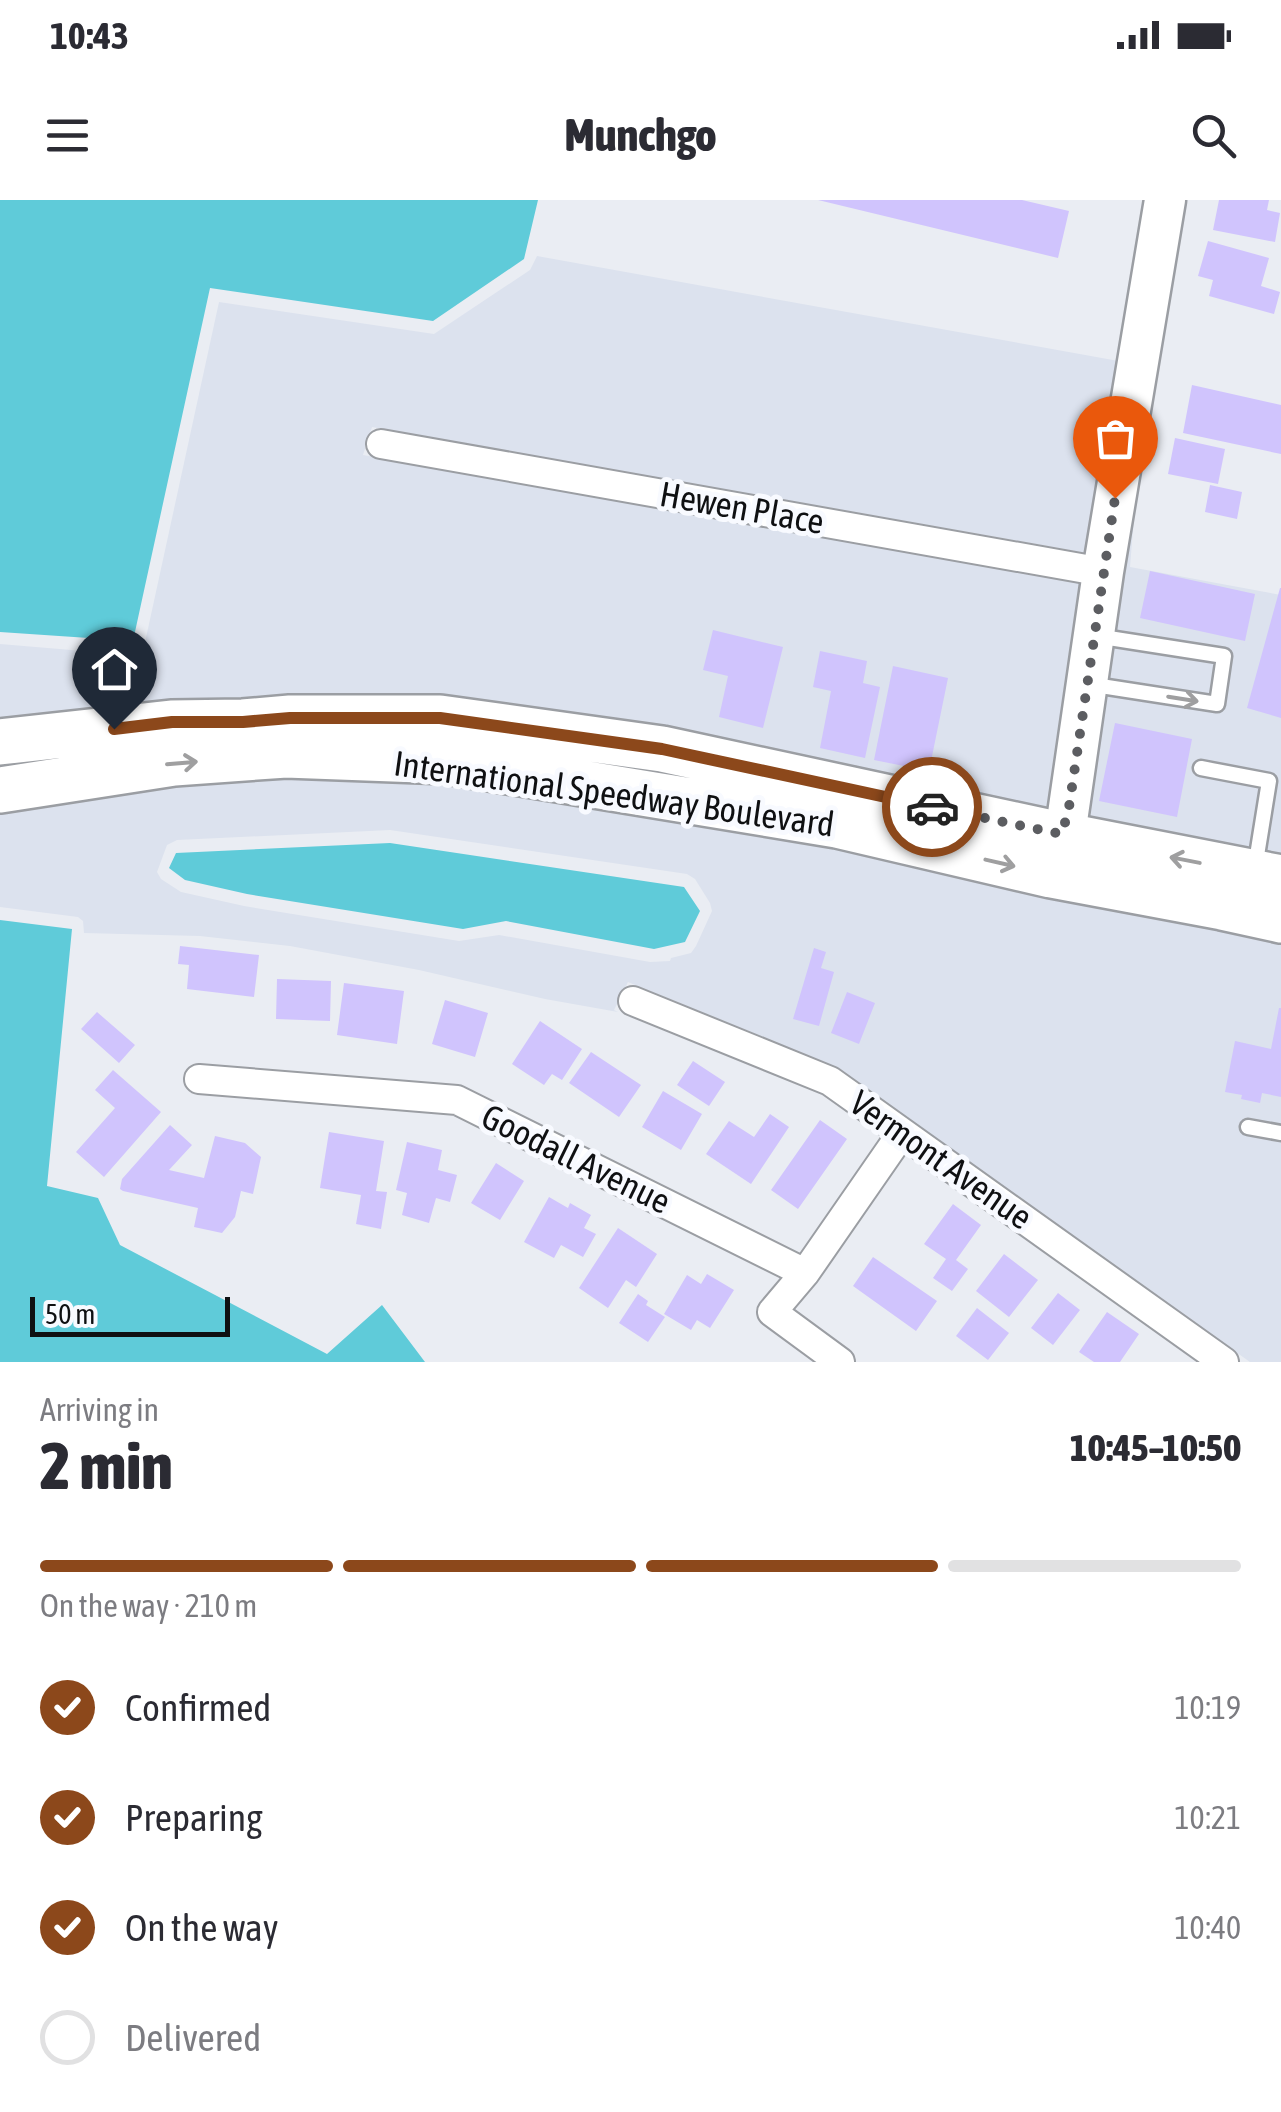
<!DOCTYPE html>
<html lang="en">
<head>
<meta charset="utf-8">
<style>
  :root { --surface:#fff; --page:#f2f2f3; --text:#2b2b33; --muted:#7c7c81; --line:#e1e1e2; --accent:#8c481b }
  body { margin:0; font-family:"Asap Condensed",sans-serif; background:var(--page); color:var(--text); height:100vh; display:flex; flex-direction:column; font-size:38px; white-space:nowrap }
  * { box-sizing:border-box; margin:0 }
  p { font-size:32px; color:var(--muted) }
  .icon { flex:none; width:55px; height:55px; fill:none; stroke:currentColor; stroke-width:2; stroke-linecap:round; stroke-linejoin:round }
  .map { position:relative; height:1162px; overflow:hidden }
  .drawer { display:flex; flex-direction:column; background:var(--surface); flex:1 }
  .drawer>* { flex:none }
  .scale { position:absolute; left:30px; bottom:25px; width:200px; box-sizing:border-box; padding-left:10px; border:5px solid #0f1012; border-top:0; font-size:28px; line-height:35px; white-space:nowrap; color:#0f1012; -webkit-text-stroke:8px #f8faff; paint-order:stroke }
  .pin { position:absolute; display:grid; place-items:center; width:85px; height:85px; color:#fff; margin:-102px -42px; border-radius:50% 50% 50% 0; rotate:-45deg; box-shadow:0 0 10px #0007 }
  .pin .icon { rotate:45deg }
  .courier { position:absolute; display:grid; place-items:center; width:100px; height:100px; margin:-50px; border:8px solid #8c481b; border-radius:50%; background:#fff; color:#222; box-shadow:0 2px 12px #0007 }
  .headline em { font-style:normal; font-weight:800 }
  .headline div { display:flex; flex-direction:column-reverse }
  .headline { display:flex; align-items:center; justify-content:space-between; height:170px; padding:0 40px }
  h1 { font-size:65px; font-weight:800; line-height:75px }
  .bar { display:grid; grid-template-columns:repeat(4,1fr); gap:15px 10px; align-content:center; height:120px; padding:0 40px }
  .bar i { height:12px; border-radius:8px; background:var(--line) }
  .bar .selected { background:var(--accent) }
  .bar p { grid-column:span 4 }
  ol { padding:0 40px; list-style:none }
  li { display:flex; align-items:center; gap:30px; height:110px }
  li p { margin-inline-start:auto }
  li .icon { padding:10px; border-radius:50%; background:var(--accent); color:#fff; stroke-width:4 }
  li:last-child { color:var(--muted) }
  li i { width:55px; height:55px; border:5px solid var(--line); border-radius:50% }
  .status { display:flex; justify-content:space-between; align-items:center; height:70px; padding:0 50px; background:var(--surface); direction:ltr }
  .status svg { height:28px; fill:currentColor }
  header { display:flex; justify-content:space-between; align-items:center; height:130px; padding:0 40px; background:var(--surface); font-size:45px; font-weight:800 }
  .map>svg:first-child { display:block }
</style>
</head>
<body>
<div class="status"><b>10:43</b><svg viewBox="0 0 49 12"><path d="M0 12V9h3v3zM5 12V6h3v6zM10 12V3h3v9zM15 12V0h3v12zM26 1h20v11H26zM47 4h2v5h-2z"/></svg></div>
<header><svg class="icon" aria-label="menu" viewBox="0 0 24 24"><path d="M4 6h16M4 12h16M4 18h16"/></svg>Munchgo<svg class="icon" aria-label="search" viewBox="0 0 24 24"><circle cx="10" cy="10" r="6"/><path d="M15 15l6 6"/></svg></header>
<div class="map">
<svg width="1281" height="1162" viewBox="0 0 1281 1162">
  <rect width="100%" height="100%" fill="#eaedf3"/>
  <!-- built -->
  <path fill="#dce2ee" fill-rule="evenodd" d="M537,56L1124,162L1092,354L372,227L363,255L1087,384L1050,640L650,555L0,527V444L131,455L138,452L144,447L219,102L434,134L530,70Z
    M1141,230L1130,367L1281,395V689L1078,646Z
    M284,553L1281,720V1162H1250L836,867L628,782L614,810L618,812L545,799L419,770L290,746L200,736L84,733L83,721L78,717L0,707V605ZM390,630L687,674L695,679L710,703L712,711L696,746L691,753L671,758L670,761L650,762L499,735L459,741L244,706L181,692L161,679L157,672L167,645L177,640Z"/>
  <!-- water -->
  <path fill="#5fcbd9" d="M0,0H538L524,59L433,121L210,88L133,441L0,432Z
    M390,643L684,687L700,711L685,742L654,749L506,721L463,729L247,694L185,680L169,668L176,653Z
    M0,720L72,729L47,986L98,998L120,1045L327,1154L382,1105L425,1162H0Z"/>
  <!-- building -->
  <path fill="#d0c4fd" d="M818,0H1022L1069,11L1058,58Z
    M1219,0H1269L1267,10L1280,13L1275,42L1213,30Z
    M1208,41L1269,58L1261,86L1280,92L1274,114L1209,96L1213,80L1198,76Z
    M1192,185L1281,205V254L1183,233Z
    M1175,238L1225,249L1218,284L1168,274Z
    M1210,285L1242,292L1237,319L1205,312Z
    M1150,371L1255,394L1245,441L1140,418Z
    M1280,388H1281V518L1247,508Z
    M713,430L783,447L763,528L719,517L728,476L703,470Z
    M820,451L867,461L863,483L880,487L865,558L820,548L831,491L813,487Z
    M893,466L948,478L929,571L874,560Z
    M1115,523L1192,539L1177,617L1099,601Z
    M180,746L259,755L254,797L187,789L189,765L178,764Z
    M814,748L826,752L821,768L834,772L819,826L793,819Z
    M277,779L331,781L330,821L276,819Z
    M344,783L404,791L397,844L337,835Z
    M847,792L875,803L859,844L831,833Z
    M445,800L488,813L475,857L432,844Z
    M1279,808H1281V897L1262,893L1260,903L1241,899L1242,895L1225,892L1235,841L1271,849Z
    M97,812L135,845L119,863L81,829Z
    M540,821L582,849L562,880L552,874L544,885L512,864Z
    M591,852L641,885L619,917L569,883Z
    M693,861L725,882L709,906L677,885Z
    M113,870L161,912L104,977L76,952L115,908L95,890Z
    M663,891L702,914L681,950L642,927Z
    M770,914L789,927L751,984L706,954L729,921L754,937Z
    M820,920L847,939L798,1009L771,990Z
    M170,925L192,945L169,970L204,978L215,936L245,943L261,957L253,994L241,991L235,1017L222,1033L194,1027L198,1008L123,991L120,989L122,979Z
    M329,932L384,941L376,991L387,992L381,1029L356,1024L361,995L320,988Z
    M407,942L442,950L438,970L457,975L450,1002L436,998L429,1023L402,1015L407,993L396,990Z
    M496,963L524,981L500,1020L471,1003Z
    M549,997L568,1008L570,1003L591,1015L584,1028L596,1034L583,1057L561,1045L554,1058L524,1042Z
    M953,1004L981,1025L956,1060L968,1069L952,1091L933,1078L946,1059L924,1044Z
    M618,1028L657,1054L636,1087L626,1080L608,1108L579,1088Z
    M1004,1054L1038,1080L1009,1117L976,1091Z
    M873,1057L937,1101L916,1131L853,1086Z
    M707,1074L734,1090L710,1128L697,1120L691,1130L664,1114L687,1075L701,1084Z
    M1058,1093L1080,1110L1053,1145L1031,1128Z
    M638,1094L648,1101L646,1105L665,1117L648,1142L619,1123Z
    M977,1108L1009,1133L988,1160L956,1136Z
    M1107,1112L1139,1134L1120,1162H1094L1079,1152Z"/>
  <g fill="none" stroke-linecap="round" stroke-linejoin="round">
    <defs>
      <path id="lane" d="M1088,484L1217,504L1224,456L1096,436
        M1201,568L1269,581L1255,668
        M1248,927L1281,933"/>
      <path id="street" d="M381,244L1103,372
        M633,801L830,881L1224,1162
        M199,879L457,900L805,1073
        M840,1162L772,1112L805,1073L902,933"/>
      <path id="secondary" d="M1053,666L1068,614L1103,372L1165,0"/>
      <path id="primary" d="M0,542L171,523L243,522L290,518H440L662,549L1061,635L1281,678
        M0,590L174,563L286,555L447,561L837,625L1051,675L1222,707L1281,720"/>
    </defs>
    <!-- lane casing -->
    <use href="#lane" stroke="#9b9ea3" stroke-width="19"/>
    <!-- street casing -->
    <use href="#street" stroke="#9b9ea3" stroke-width="32"/>
    <!-- secondary casing -->
    <use href="#secondary" stroke="#9b9ea3" stroke-width="45"/>
    <!-- primary casing -->
    <use href="#primary" stroke="#9b9ea3" stroke-width="50"/>
    <!-- lane -->
    <use href="#lane" stroke="#fff" stroke-width="14"/>
    <!-- street -->
    <use href="#street" stroke="#fff" stroke-width="28"/>
    <!-- secondary -->
    <use href="#secondary" stroke="#fff" stroke-width="40"/>
    <!-- primary -->
    <use href="#primary" stroke="#fff" stroke-width="45"/>
  </g>
  <!-- one-way arrows -->
  <defs><path id="oneway-shaft" d="M-6 0H5M1.5-3L5.5 0L1.5 3" fill="none" stroke-width="1.6" stroke-linecap="round" stroke-linejoin="round" transform="scale(2.5)"/></defs>
  <g stroke="#9f9fa0">
    <use href="#oneway-shaft" transform="translate(1183 499) rotate(9)"/>
    <use href="#oneway-shaft" transform="translate(182 563) rotate(-5)"/>
    <use href="#oneway-shaft" transform="translate(1185 660) rotate(-169)"/>
    <use href="#oneway-shaft" transform="translate(1000 663) rotate(13)"/>
  </g>
  <g fill="none" stroke-linecap="round" stroke-linejoin="round">
    <!-- done -->
    <path stroke="#5c5d61" stroke-width="10" stroke-dasharray="0 18" d="M932,607L1061,634L1068,614L1115,298"/>
    <!-- route -->
    <path stroke="#8c481b" stroke-width="12" d="M114,529L172,522H243L290,518H440L662,549L932,607"/>
  </g>
  <g text-anchor="middle" stroke-width="10" stroke-linejoin="round" paint-order="stroke">
    <!-- street labels -->
    <g font-size="35" fill="#0f1012" stroke="#f8faff">
      <text transform="translate(742 308) rotate(10)" y="12">Hewen Place</text>
      <text transform="translate(614 594) rotate(8)" y="12">International Speedway Boulevard</text>
      <text transform="translate(576 959) rotate(26)" y="12">Goodall Avenue</text>
      <text transform="translate(941 960) rotate(35)" y="12">Vermont Avenue</text>
    </g>
  </g>
</svg>
<div class="scale">50 m</div>
<div class="pin" style="left:1115px;top:298px;background:#ea580c"><svg class="icon" aria-label="bag" viewBox="0 0 24 24"><path d="M5 8h14l-1 12H6zM9 8a3 3 0 0 1 6 0"/></svg></div>
<div class="pin" style="left:114px;top:529px;background:#1f2937"><svg class="icon" aria-label="home" viewBox="0 0 24 24"><path d="M3 11l9-7 9 7M6 9v11h12V9"/></svg></div>
<div class="courier" style="left:932px;top:607px"><svg class="icon" aria-label="car" viewBox="0 0 24 24"><path d="M5 17H2v-5l4-1 3-4h7l3 4 3 1v5h-3M9 17h6M6 11h13"/><circle cx="7" cy="17" r="2"/><circle cx="17" cy="17" r="2"/></svg></div>
</div>
<section class="drawer">
<div class="headline"><div><h1>2 min</h1><p>Arriving in</p></div><em>10:45–10:50</em></div>
<div class="bar"><i class="selected"></i><i class="selected"></i><i class="selected"></i><i></i><p>On the way · 210 m</p></div>
<ol>
<li><svg class="icon" aria-label="check" viewBox="0 0 24 24"><path d="M5 12l5 5 9-10"/></svg>Confirmed<p>10:19</p></li>
<li><svg class="icon" aria-label="check" viewBox="0 0 24 24"><path d="M5 12l5 5 9-10"/></svg>Preparing<p>10:21</p></li>
<li><svg class="icon" aria-label="check" viewBox="0 0 24 24"><path d="M5 12l5 5 9-10"/></svg>On the way<p>10:40</p></li>
<li><i></i>Delivered</li>
</ol>
</section>
</body>
</html>
